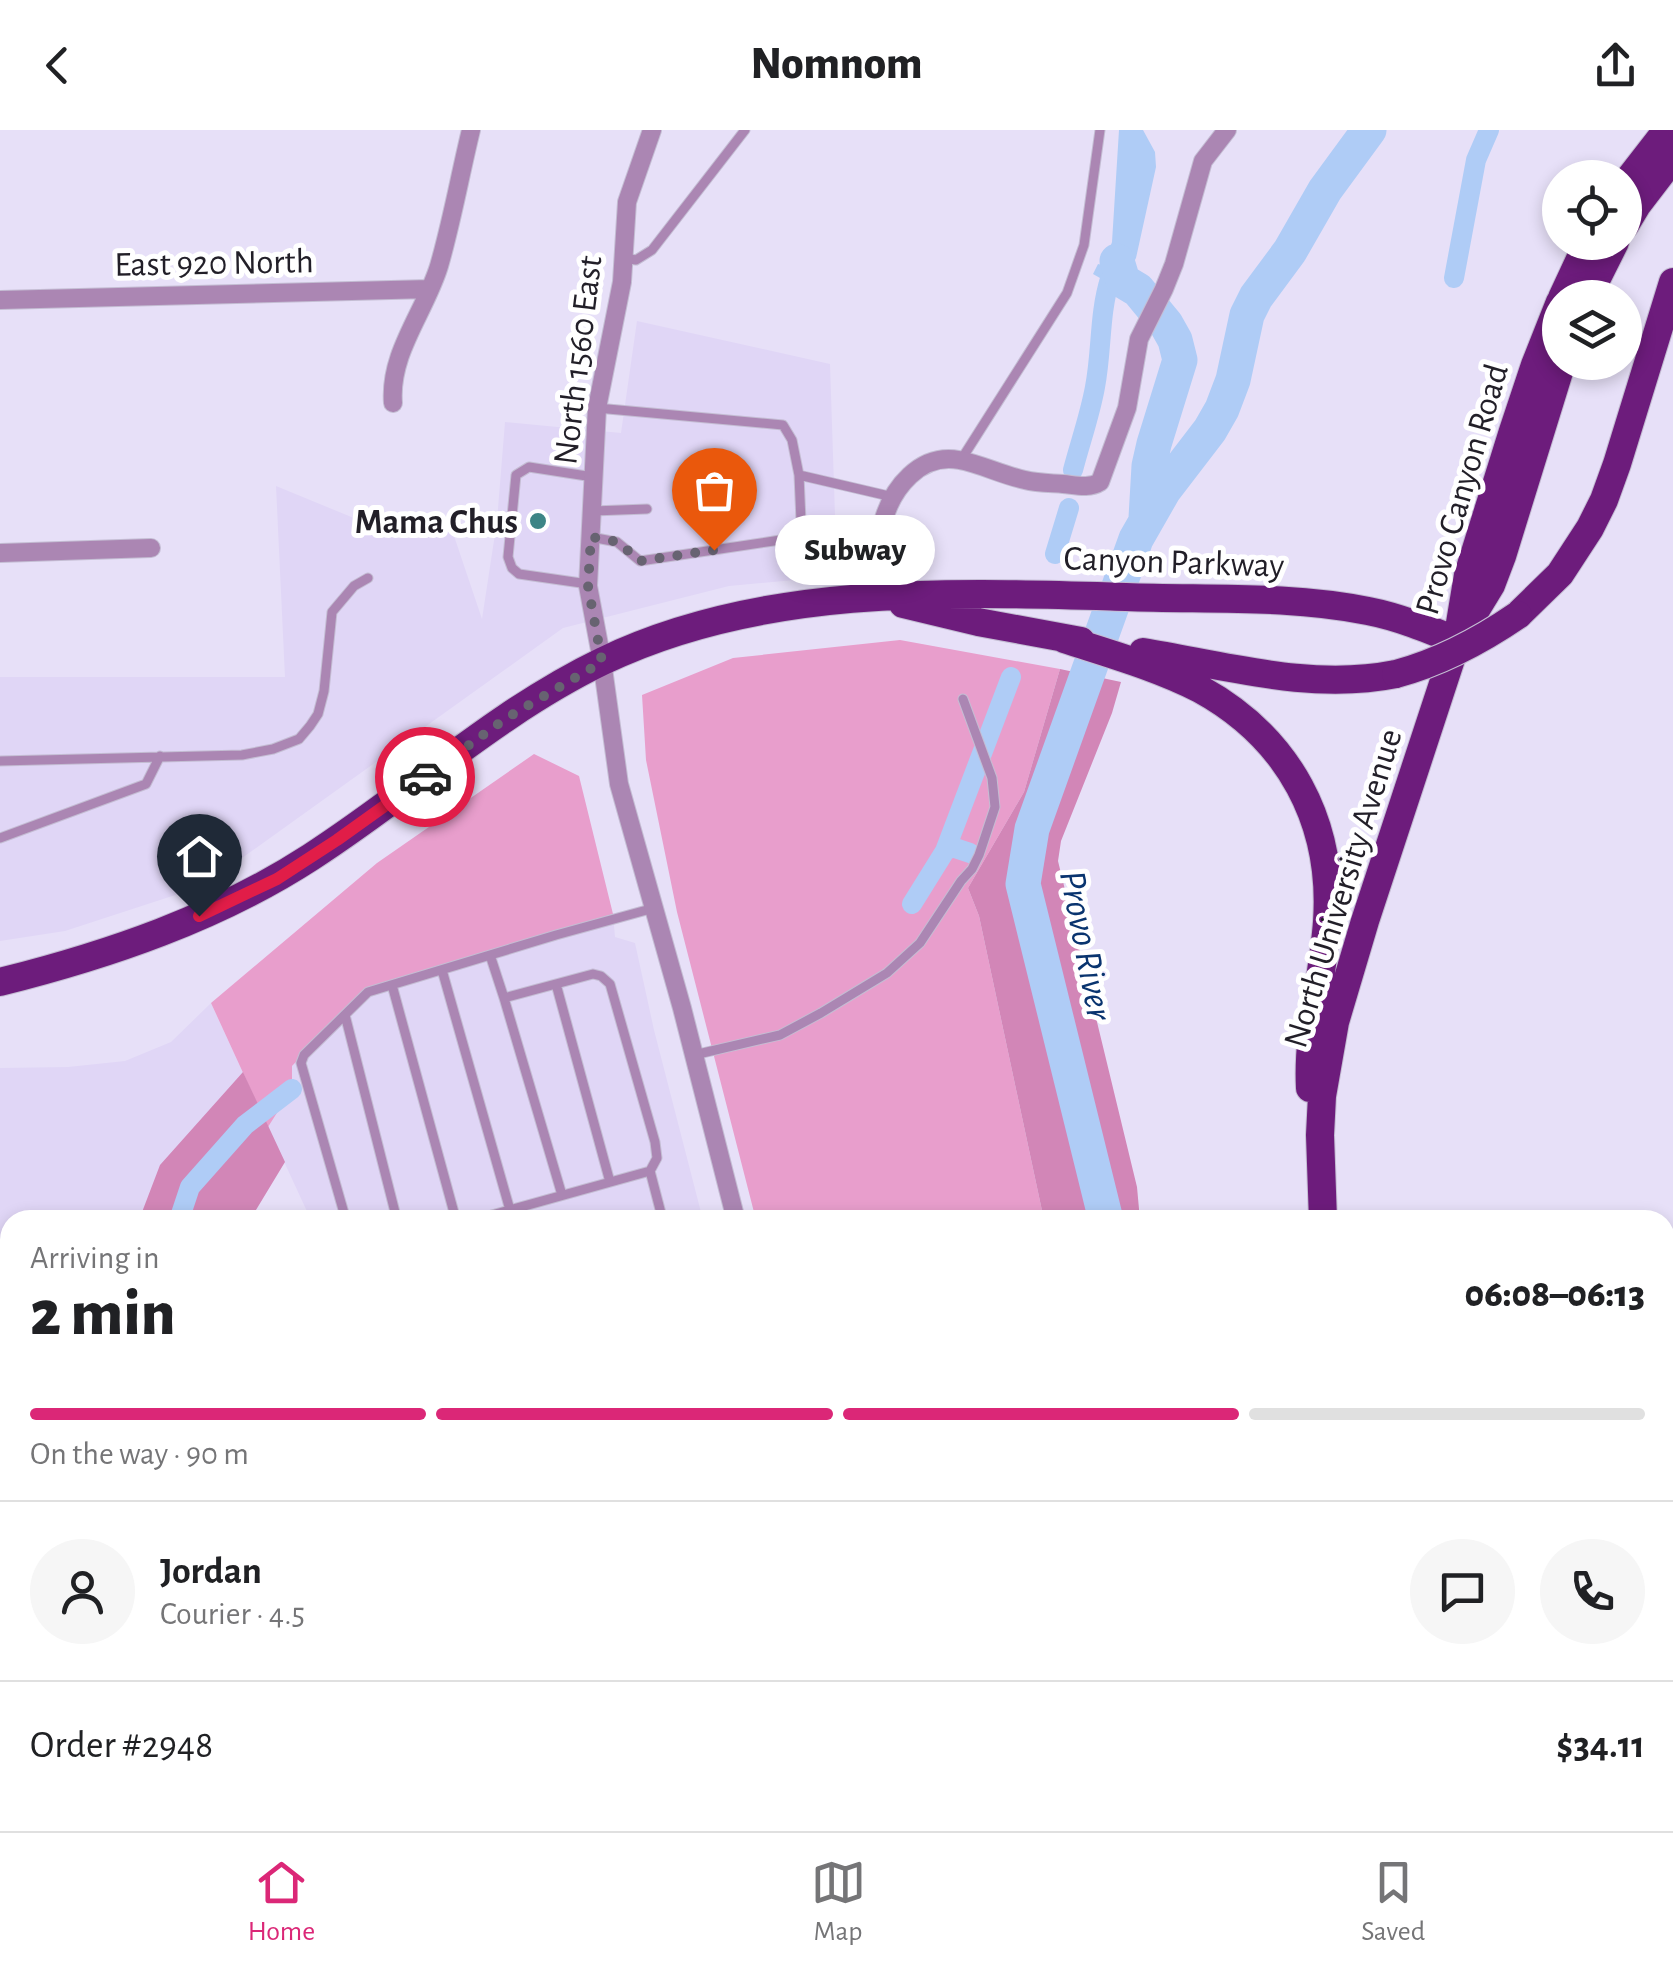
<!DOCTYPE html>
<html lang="en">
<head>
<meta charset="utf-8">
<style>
  :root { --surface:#fff; --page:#f6f6f6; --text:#202124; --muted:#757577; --line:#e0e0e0; --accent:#db2777 }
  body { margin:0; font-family:"Alegreya Sans",sans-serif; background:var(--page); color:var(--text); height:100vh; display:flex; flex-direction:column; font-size:38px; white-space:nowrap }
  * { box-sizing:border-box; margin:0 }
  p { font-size:32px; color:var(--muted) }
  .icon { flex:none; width:55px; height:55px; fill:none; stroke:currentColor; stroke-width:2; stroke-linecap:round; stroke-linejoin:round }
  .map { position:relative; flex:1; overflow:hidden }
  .drawer { position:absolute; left:0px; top:1080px; width:1675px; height:622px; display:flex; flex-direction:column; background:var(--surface); border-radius:30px 30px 0 0; box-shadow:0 5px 15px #0003 }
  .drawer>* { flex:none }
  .fabs { position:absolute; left:1542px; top:30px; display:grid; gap:20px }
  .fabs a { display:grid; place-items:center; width:100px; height:100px; border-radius:50%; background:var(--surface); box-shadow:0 5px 15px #0003; font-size:50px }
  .pin { position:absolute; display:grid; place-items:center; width:85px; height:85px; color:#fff; margin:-102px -42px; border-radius:50% 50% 50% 0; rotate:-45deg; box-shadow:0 0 10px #0007 }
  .pin .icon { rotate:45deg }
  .courier { position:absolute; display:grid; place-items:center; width:100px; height:100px; margin:-50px; border:8px solid #e11d48; border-radius:50%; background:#fff; color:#222; box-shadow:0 2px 12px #0007 }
  .bubble { position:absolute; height:70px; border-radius:35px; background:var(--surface); box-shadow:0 5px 15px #0003; font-size:32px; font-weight:800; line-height:70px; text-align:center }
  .head em { font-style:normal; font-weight:800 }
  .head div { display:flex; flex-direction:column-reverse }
  .head { display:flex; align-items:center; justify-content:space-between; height:170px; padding:0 30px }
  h1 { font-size:65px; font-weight:800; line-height:75px }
  .bar { display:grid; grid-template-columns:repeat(4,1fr); gap:15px 10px; align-content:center; height:120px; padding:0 30px }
  .bar i { height:12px; border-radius:8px; background:var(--line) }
  .bar .selected { background:var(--accent) }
  .bar p { grid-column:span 4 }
  .line { display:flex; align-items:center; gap:25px; padding:0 30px; border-top:2px solid var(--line) }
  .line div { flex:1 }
  .round { display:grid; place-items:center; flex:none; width:105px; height:105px; border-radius:52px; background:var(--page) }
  header { display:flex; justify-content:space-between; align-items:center; height:130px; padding:0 30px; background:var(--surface); font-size:45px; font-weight:800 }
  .tab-bar { display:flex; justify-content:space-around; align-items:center; height:140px; border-top:2px solid var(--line); background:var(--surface); font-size:28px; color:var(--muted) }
  .tab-bar a { display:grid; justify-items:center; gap:5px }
  .tab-bar .selected { color:var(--accent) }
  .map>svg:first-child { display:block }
</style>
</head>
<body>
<header><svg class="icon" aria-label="back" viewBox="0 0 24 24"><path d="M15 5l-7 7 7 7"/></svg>Nomnom<svg class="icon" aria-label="share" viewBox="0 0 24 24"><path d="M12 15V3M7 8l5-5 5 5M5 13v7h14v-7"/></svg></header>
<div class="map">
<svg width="1673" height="1701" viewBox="0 0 1673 1701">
  <rect width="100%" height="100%" fill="#e7e0f8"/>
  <!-- built -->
  <path fill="#e0d6f6" d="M637,191L830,234L837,446L729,456L563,498L203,756L65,801L0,811V547H285L276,356L383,400H452L482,489L497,391L505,292L621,303Z
    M613,784L615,807L635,813L654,900L703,1090H311L268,997L175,1090H10V1376L0,1398V938L68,937L125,931L171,912L211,873L267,995L292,959V936L366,860Z
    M10,1611V1692L428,1693L426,1701H0V1629Z"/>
  <!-- green -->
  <path fill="#e89ecc" d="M900,510L1060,539L1024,662L968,758L979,786L1044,1090H756L677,782L646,630L642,565L733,528Z
    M534,624L579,646L613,784L366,860L292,936V959L268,997L211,873L377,733Z
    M1048,1692H1386L1387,1701H1047Z"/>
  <!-- forest -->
  <path fill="#d286b7" d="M1060,539L1121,552L1112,583L1061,711L1058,731L1137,1057L1140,1090H1044L979,786L968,758L1024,662Z
    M243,942L285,1032L250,1090H139L160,1035Z
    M10,1377V1611L0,1629V1398Z"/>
  <!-- water -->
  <path fill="#afccf6" d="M1119,0H1143L1155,22L1156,37L1136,128L1113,169H1110L1109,173L1099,172L1100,148L1093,144L1098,134L1102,135L1107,127L1112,112Z"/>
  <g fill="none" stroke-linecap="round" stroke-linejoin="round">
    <!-- canal -->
    <path stroke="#afccf6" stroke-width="20" d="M1454,148L1476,30L1489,0
      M1073,340C1080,313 1090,285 1095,257C1102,221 1099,184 1110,149
      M1055,424L1069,378
      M945,721L952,717L970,723
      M912,774L945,721L1011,547
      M179,1090L190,1057L245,995L292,959
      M0,1554L10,1542"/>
    <!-- river -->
    <path stroke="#afccf6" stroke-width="35" d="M1117,131L1123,151L1138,160L1166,194L1175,210L1180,230L1154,314L1149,336L1146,388
      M1106,1090L1023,754L1032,699L1136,409L1164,360L1210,300L1222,279L1233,250L1247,185L1256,167L1290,121L1325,60L1369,0
      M998,1692L999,1701"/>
    <defs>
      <path id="service" d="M625,128L636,130L652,120L745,0
        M961,330L1067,163L1084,115L1100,0
        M799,345L893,367
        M593,381L647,379
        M591,407L617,412L640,431L787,409L801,391L799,345L792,310L783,295L597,278
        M588,454L519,444L512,438L508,427L516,345L529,337L593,347
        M0,631L242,625L273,619L299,609L310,596L318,584L324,561L332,482L354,456L368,448
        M0,708L146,654L160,626
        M490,825L504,868L593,844L601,846L610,854L655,1012L657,1028L650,1041
        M442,840L510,1080
        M556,854L610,1052
        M392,855L456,1090
        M504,868L562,1065
        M345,885L397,1090
        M694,925L780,905L821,883L887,843L920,813L961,751L972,739L979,725L995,677L992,648L963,569
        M346,1090L301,933L304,925L368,862L556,805L654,778
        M474,1090L650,1041L662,1087
        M184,1700L186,1692
        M392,1701L394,1692"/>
      <path id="minor" d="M652,0L627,72L622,152L597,278L588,456L602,531L619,654L682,878L736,1090
        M0,170L430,159
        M393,273C389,223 425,182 439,136C452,91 460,45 471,0
        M0,423L151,418
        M882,468C881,444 876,415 883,392C892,358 920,323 959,330C981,334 1002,345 1025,350C1037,353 1050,353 1063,354C1075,355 1089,359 1100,352L1127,278L1139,209L1164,159L1174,134L1203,31L1227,0
        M584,1692L606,1698
        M759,1692L764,1701
        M864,1701V1692"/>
      <path id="trunk" d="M1625,54L1667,0
        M1625,95L1637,75L1673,28
        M1562,168L1588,112
        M1587,168L1615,112
        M903,474L978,492L1081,511
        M1518,485L1560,444L1590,398L1604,370L1617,334L1673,152
        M1463,501L1491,455L1502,426L1562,232
        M1064,509C1110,524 1157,537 1200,559C1289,608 1334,692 1327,792C1323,847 1307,902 1310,958
        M1143,522C1227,536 1312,561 1396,544
        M0,852C108,825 217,788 311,727C409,664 497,582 603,531C763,454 953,462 1126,467C1206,470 1289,465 1368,481C1399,487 1428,499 1457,511
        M1323,1090L1320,1005L1322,966L1335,892L1365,791L1457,511L1468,445L1513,301L1535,235L1560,172
        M1432,1692L1436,1701"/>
    </defs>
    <!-- service casing -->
    <use href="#service" stroke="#c4bdd3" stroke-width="11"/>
    <!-- minor casing -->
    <use href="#minor" stroke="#c4bdd3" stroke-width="20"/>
    <!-- trunk casing -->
    <use href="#trunk" stroke="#c4bdd3" stroke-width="30"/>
    <!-- service -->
    <use href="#service" stroke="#ab86b3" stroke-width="9"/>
    <!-- minor -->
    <use href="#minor" stroke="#ab86b3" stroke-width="18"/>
    <!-- trunk -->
    <use href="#trunk" stroke="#6d1c7c" stroke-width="28"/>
    <defs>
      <path id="trunk-bridge" d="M1396,544C1441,532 1480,511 1518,485"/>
    </defs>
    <!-- trunk-bridge casing -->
    <use href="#trunk-bridge" stroke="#c4bdd3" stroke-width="30" stroke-linecap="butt"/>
    <!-- trunk-bridge -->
    <use href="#trunk-bridge" stroke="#6d1c7c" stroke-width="28"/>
  </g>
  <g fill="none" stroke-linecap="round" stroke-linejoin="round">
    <!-- done -->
    <path stroke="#676371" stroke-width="10" stroke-dasharray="0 18" d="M425,647L505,589L602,532L588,456L591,407L618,412L640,431L714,420"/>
    <!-- route -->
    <path stroke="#e11d48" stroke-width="12" d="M199,786L277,749L337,710L425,647"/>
  </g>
  <!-- markers -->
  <circle fill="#3d8586" stroke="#fff" stroke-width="4" cx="538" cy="391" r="10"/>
  <g text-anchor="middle" stroke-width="10" stroke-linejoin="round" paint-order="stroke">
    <!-- street labels -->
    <g font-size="35" fill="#221f28" stroke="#fff">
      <text transform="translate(214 132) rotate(-1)" y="12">East 920 North</text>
      <text transform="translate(577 230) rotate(-83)" y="12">North 1560 East</text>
      <text transform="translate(1461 359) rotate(-74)" y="12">Provo Canyon Road</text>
      <text transform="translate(1174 431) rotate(2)" y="12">Canyon Parkway</text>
      <text transform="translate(1342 758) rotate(-73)" y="12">North University Avenue</text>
    </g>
    <!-- poi labels -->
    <g font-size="35" font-weight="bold" fill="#221f28" stroke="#fff" text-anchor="end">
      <text x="518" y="403">Mama Chus</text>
    </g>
    <!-- water labels -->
    <g font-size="38" font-style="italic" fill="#09346f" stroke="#fff">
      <text transform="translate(1087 815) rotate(79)" y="13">Provo River</text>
    </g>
  </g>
</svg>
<div class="fabs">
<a><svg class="icon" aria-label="locate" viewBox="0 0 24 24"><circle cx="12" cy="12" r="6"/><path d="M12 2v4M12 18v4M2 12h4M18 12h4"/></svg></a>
<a><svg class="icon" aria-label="layers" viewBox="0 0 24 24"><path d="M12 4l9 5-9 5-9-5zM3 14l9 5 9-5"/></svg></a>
</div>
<div class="pin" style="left:714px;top:420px;background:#ea580c"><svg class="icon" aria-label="bag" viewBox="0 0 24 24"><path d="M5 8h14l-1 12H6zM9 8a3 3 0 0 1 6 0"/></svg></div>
<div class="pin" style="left:199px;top:786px;background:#1f2937"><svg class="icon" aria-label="home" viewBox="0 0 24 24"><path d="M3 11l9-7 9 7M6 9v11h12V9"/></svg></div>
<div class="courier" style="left:425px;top:647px"><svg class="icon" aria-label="car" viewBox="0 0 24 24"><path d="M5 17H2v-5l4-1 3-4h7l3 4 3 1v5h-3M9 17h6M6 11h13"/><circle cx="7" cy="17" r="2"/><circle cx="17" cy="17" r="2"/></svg></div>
<div class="bubble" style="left:775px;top:385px;width:160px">Subway</div>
<section class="drawer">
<div class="head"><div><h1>2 min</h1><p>Arriving in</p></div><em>06:08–06:13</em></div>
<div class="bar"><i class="selected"></i><i class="selected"></i><i class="selected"></i><i></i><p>On the way · 90 m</p></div>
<div class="line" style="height:180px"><a class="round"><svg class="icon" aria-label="person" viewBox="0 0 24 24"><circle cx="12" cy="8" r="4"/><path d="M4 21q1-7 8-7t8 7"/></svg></a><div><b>Jordan</b><p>Courier · 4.5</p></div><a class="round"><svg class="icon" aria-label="chat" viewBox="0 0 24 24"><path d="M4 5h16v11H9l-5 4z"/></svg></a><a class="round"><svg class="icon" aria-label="phone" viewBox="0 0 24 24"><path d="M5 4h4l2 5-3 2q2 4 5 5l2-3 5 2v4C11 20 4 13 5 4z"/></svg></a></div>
<div class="line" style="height:130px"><div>Order #2948</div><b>$34.11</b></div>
</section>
</div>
<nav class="tab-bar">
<a class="selected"><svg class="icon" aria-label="home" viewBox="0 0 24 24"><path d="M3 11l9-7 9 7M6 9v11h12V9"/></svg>Home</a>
<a><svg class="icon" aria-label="map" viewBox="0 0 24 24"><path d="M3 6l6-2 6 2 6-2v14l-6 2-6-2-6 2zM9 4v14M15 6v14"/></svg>Map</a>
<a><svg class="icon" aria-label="saved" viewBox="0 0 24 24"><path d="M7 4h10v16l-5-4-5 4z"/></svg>Saved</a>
</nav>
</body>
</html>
